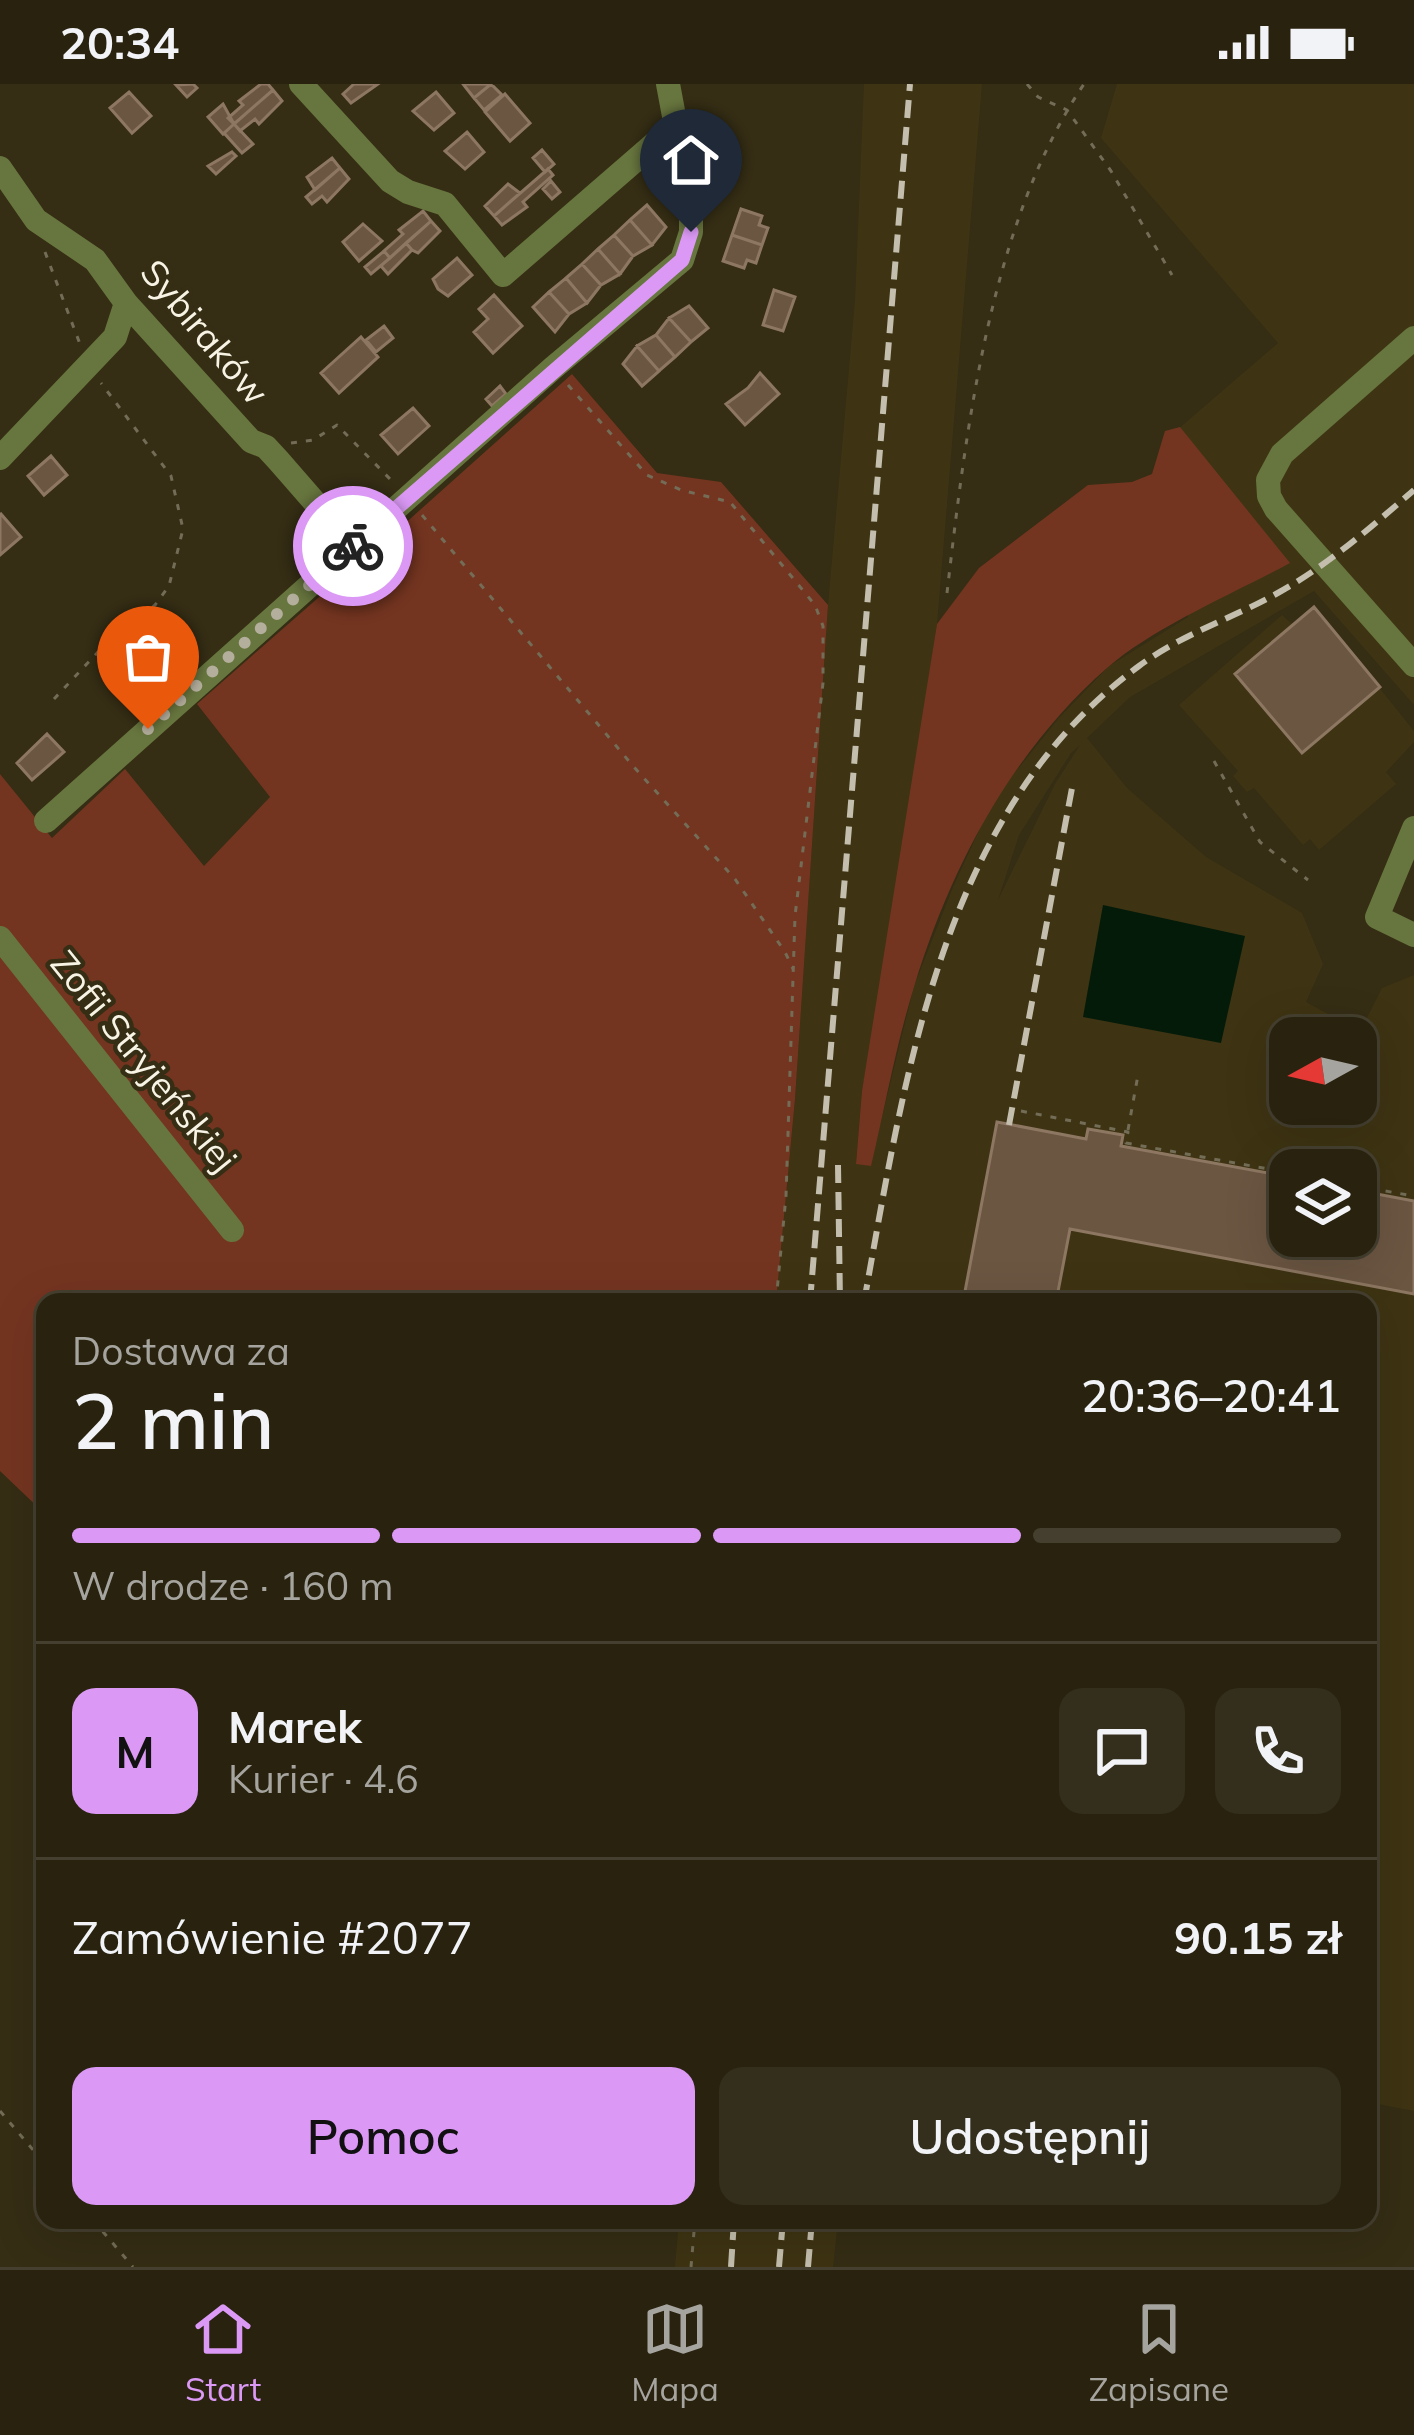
<!DOCTYPE html>
<html lang="pl">
<head>
<meta charset="utf-8">
<style>
  :root { --surface:#28220f; --page:#342f1d; --text:#f1f3f6; --muted:#a5a49e; --line:#443f2f; --accent:#db99f5 }
  body { margin:0; font-family:Mulish,sans-serif; background:var(--page); color:var(--text); height:100vh; display:flex; flex-direction:column; font-size:45px; white-space:nowrap }
  * { box-sizing:border-box; margin:0 }
  p { font-size:39px; color:var(--muted) }
  .icon { flex:none; width:66px; height:66px; fill:none; stroke:currentColor; stroke-width:2; stroke-linecap:round; stroke-linejoin:round }
  .map { position:relative; flex:1; overflow:hidden }
  .side { position:absolute; left:36px; top:1209px; width:1341px; height:936px; display:flex; flex-direction:column; background:var(--surface); border-radius:24px; box-shadow:0 12px 48px #0002,0 0 0 3px var(--line) }
  .side>* { flex:none }
  .needle { width:78px; rotate:262deg }
  .fabs { position:absolute; left:1269px; top:933px; display:grid; gap:24px }
  .fabs a { display:grid; place-items:center; width:108px; height:108px; border-radius:24px; background:var(--surface); box-shadow:0 12px 48px #0002,0 0 0 3px var(--line); font-size:60px }
  .pin { position:absolute; display:grid; place-items:center; width:102px; height:102px; color:#fff; margin:-123px -51px; border-radius:50% 50% 50% 0; rotate:-45deg; box-shadow:0 0 12px #0007 }
  .pin .icon { rotate:45deg }
  .courier { position:absolute; display:grid; place-items:center; width:120px; height:120px; margin:-60px; border:9px solid #db99f5; border-radius:50%; background:#fff; color:#222; box-shadow:0 3px 15px #0007 }
  .summary em { font-style:normal; font-weight:600 }
  .summary div { display:flex; flex-direction:column-reverse }
  .summary { display:flex; align-items:center; justify-content:space-between; height:204px; padding:0 36px }
  h1 { font-size:78px; font-weight:600; line-height:90px }
  .bar { display:grid; grid-template-columns:repeat(4,1fr); gap:18px 12px; align-content:center; height:144px; padding:0 36px }
  .bar i { height:15px; border-radius:9px; background:var(--line) }
  .bar .current { background:var(--accent) }
  .bar p { grid-column:span 4 }
  .line { display:flex; align-items:center; gap:30px; padding:0 36px; border-top:3px solid var(--line) }
  .line div { flex:1 }
  .round { display:grid; place-items:center; flex:none; width:126px; height:126px; border-radius:24px; background:var(--page) }
  .button { display:flex; gap:24px; margin-top:auto; padding:24px 36px }
  .button a { flex:1; height:138px; border-radius:24px; background:var(--accent); color:#111; font-size:48px; font-weight:600; line-height:138px; text-align:center }
  .button a+a { background:var(--page); color:var(--text) }
  .status { display:flex; justify-content:space-between; align-items:center; height:84px; padding:0 60px; background:var(--surface); direction:ltr }
  .status svg { height:33px; fill:currentColor }
  .tabs { display:flex; justify-content:space-around; align-items:center; height:168px; border-top:3px solid var(--line); background:var(--surface); font-size:33px; color:var(--muted) }
  .tabs a { display:grid; justify-items:center; gap:6px }
  .tabs .current { color:var(--accent) }
  .map>svg:first-child { display:block }
</style>
</head>
<body>
<div class="status"><b>20:34</b><svg viewBox="0 0 49 12"><path d="M0 12V9h3v3zM5 12V6h3v6zM10 12V3h3v9zM15 12V0h3v12zM26 1h20v11H26zM47 4h2v5h-2z"/></svg></div>
<div class="map">
<svg width="1414" height="2183" viewBox="0 0 1414 2183">
  <rect width="100%" height="100%" fill="#352d14"/>
  <!-- built -->
  <path fill="#3e3413" fill-rule="evenodd" d="M864,0H982L937,540L884,890L862,1007L856,1079L870,1082L914,902L953,803L993,716L1058,635L1109,582L1188,533L1177,346L1278,259L1101,54L1117,0H1414V621L1314,507L1130,613L1087,654L1127,704L1206,773L1302,829L1323,880L1306,918L1348,941L1362,944L1382,904L1414,891V2027L1368,2018V1218H776L795,1015L828,521L855,217ZM1080,661L1055,700L998,816L1019,751L1071,669ZM1290,954H1356V1020H1290ZM1290,1086H1356V1152H1290Z
    M1314,523L1414,647V658L1386,688L1396,700L1319,766L1310,755L1303,761L1254,704L1247,708L1233,692L1238,687L1179,621L1282,531L1293,541Z
    M679,2136H838L833,2183H675Z"/>
  <!-- green -->
  <path fill="#743520" d="M572,290L657,389L721,398L828,521L795,1015L776,1218H45V1430L0,1387V690L52,754L125,685L204,782L270,713L197,620L326,507L357,503L382,460Z
    M1180,343L1290,479C1236,508 1152,544 1107,584C1012,667 950,784 914,903C896,961 885,1023 871,1082L856,1080L862,1007L937,540L979,484L1088,401L1132,398L1152,390L1165,347Z"/>
  <!-- water -->
  <path fill="#051b09" d="M1103,821L1245,852L1221,959L1083,933Z"/>
  <!-- building -->
  <path fill="#6b5642" stroke="#8d7762" stroke-width="3" d="M193,0L197,4L187,13L176,1Z
    M261,0H268L273,6L234,40L228,34L243,21L239,17Z
    M354,0H378L351,19L343,10Z
    M463,0H491L474,14Z
    M491,0L502,11L484,26L474,14Z
    M273,6L282,17L259,40L255,35L240,47L234,40Z
    M129,8L151,32L132,49L110,24Z
    M436,8L454,29L434,46L413,27Z
    M505,10L530,39L510,57L485,28Z
    M223,20L234,40L223,50L208,33Z
    M234,40L253,60L242,69L224,49Z
    M467,48L484,68L465,85L445,67Z
    M542,66L554,80L545,88L533,74Z
    M232,68L236,72L216,90L208,82Z
    M332,74L340,84L315,106L307,93Z
    M340,84L349,95L327,118L322,112L312,120L306,113Z
    M548,85L553,91L523,118L527,123L502,141L494,132Z
    M551,97L560,108L552,115L543,105Z
    M508,100L520,109L494,132L485,122Z
    M647,121L666,143L652,161L630,136Z
    M741,125L762,132L759,141L768,144L762,161L732,151Z
    M423,127L431,137L390,174L384,167L403,150L399,146Z
    M630,136L652,161L633,172L614,151Z
    M431,137L440,147L418,169L412,166L406,159Z
    M363,140L382,157L359,177L343,158Z
    M614,151L633,172L620,190L598,165Z
    M732,151L762,161L756,179L747,176L744,184L723,177Z
    M406,159L412,166L388,190L381,182Z
    M598,165L620,190L601,201L582,180Z
    M384,167L390,174L371,190L365,183Z
    M457,174L472,191L448,212L438,205L433,195Z
    M582,180L601,201L587,219L566,194Z
    M566,194L587,219L569,230L549,208Z
    M774,206L795,213L783,247L763,241Z
    M549,208L569,230L555,248L533,223Z
    M494,211L522,242L493,269L474,248L488,235L479,225Z
    M689,222L708,244L691,258L669,234Z
    M669,234L691,258L675,273L656,251Z
    M384,242L393,254L376,268L366,256Z
    M656,251L675,273L659,287L637,262Z
    M361,253L378,273L339,309L321,289Z
    M637,262L659,287L642,302L623,280Z
    M760,289L779,310L745,341L726,320L748,304Z
    M500,302L506,310L492,322L486,315Z
    M413,324L429,342L398,370L381,351Z
    M51,372L67,391L44,411L28,392Z
    M1,430L21,453L0,471V431Z
    M1314,523L1380,603L1302,669L1235,590Z
    M47,650L64,668L32,696L17,679Z
    M997,1038L1086,1055L1088,1045L1123,1051L1121,1062L1290,1093V1152H1356V1106L1414,1117V1210L1070,1145L1056,1218H963Z"/>
  <g fill="none" stroke-linecap="round" stroke-linejoin="round">
    <!-- path -->
    <path stroke="#736c56" stroke-width="3" stroke-dasharray="6 9" stroke-linecap="butt" d="M1027,0L1038,13L1067,26L1111,87L1172,191
      M45,168L80,260
      M568,301L647,391L681,406L730,418L815,521L823,542V599L795,832L786,1112L776,1218
      M291,359L313,356L337,341L392,397
      M422,431L633,682L735,795L785,868L794,887
      M947,509C966,345 990,139 1084,0
      M54,615L98,568L155,521L169,502L183,445L171,392L101,299
      M1214,677L1260,758L1308,796
      M1021,1027L1128,1048L1126,1059L1290,1089
      M1128,1046L1138,991
      M1356,1102L1414,1112
      M0,2027L45,2080
      M93,2136L133,2183
      M691,2183L695,2136"/>
    <!-- minor -->
    <path stroke="#67753e" stroke-width="24" d="M301,0L390,97L408,108L445,120L503,191L654,60L677,45
      M0,84L36,136L95,176L126,219L251,357L266,363L278,376L353,462
      M1414,254L1282,370L1268,396L1269,412L1276,425L1414,581
      M0,374L115,253L126,219
      M46,737L553,284L682,176L691,148V123L668,0
      M1414,744L1377,833L1414,851
      M0,854L232,1146"/>
    <!-- rail -->
    <path stroke="#c3bead" stroke-width="6" stroke-dasharray="18 9" stroke-linecap="butt" d="M1009,1041L1072,704
      M838,1081L840,1218
      M810,1218L910,0
      M864,1218C905,993 941,727 1139,582C1182,550 1231,535 1276,510C1327,482 1370,444 1414,406
      M731,2183L734,2136
      M779,2183L783,2136
      M808,2183L812,2136"/>
  </g>
  <g fill="none" stroke-linecap="round" stroke-linejoin="round">
    <!-- done -->
    <path stroke="#b4ae9c" stroke-width="12" stroke-dasharray="0 21.6" d="M148,645L353,462"/>
    <!-- route -->
    <path stroke="#db99f5" stroke-width="15" d="M353,462L682,176L691,148"/>
  </g>
  <g text-anchor="middle" stroke-width="9" stroke-linejoin="round" paint-order="stroke">
    <!-- street labels -->
    <g font-size="36" fill="#f8f4e5" stroke="#352d14">
      <text transform="translate(205 248) rotate(50)" y="13">Sybiraków</text>
      <text transform="translate(144 977) rotate(51)" y="13">Zofii Stryjeńskiej</text>
    </g>
  </g>
</svg>
<div class="fabs">
<a><svg class="needle" viewBox="-14 -14 28 28"><path d="M0-13l5 13h-10z" fill="#e53935"/><path d="M0 13l5-13h-10z" fill="#a5a49e"/></svg></a>
<a><svg class="icon" aria-label="layers" viewBox="0 0 24 24"><path d="M12 4l9 5-9 5-9-5zM3 14l9 5 9-5"/></svg></a>
</div>
<div class="pin" style="left:148px;top:645px;background:#ea580c"><svg class="icon" aria-label="bag" viewBox="0 0 24 24"><path d="M5 8h14l-1 12H6zM9 8a3 3 0 0 1 6 0"/></svg></div>
<div class="pin" style="left:691px;top:148px;background:#1f2937"><svg class="icon" aria-label="home" viewBox="0 0 24 24"><path d="M3 11l9-7 9 7M6 9v11h12V9"/></svg></div>
<div class="courier" style="left:353px;top:462px"><svg class="icon" aria-label="bike" viewBox="0 0 24 24"><circle cx="6" cy="16" r="4"/><circle cx="18" cy="16" r="4"/><path d="M6 16l4-8h5l3 8M10 8l3 8H6M13 5h3"/></svg></div>
<section class="side">
<div class="summary"><div><h1>2 min</h1><p>Dostawa za</p></div><em>20:36–20:41</em></div>
<div class="bar"><i class="current"></i><i class="current"></i><i class="current"></i><i></i><p>W drodze · 160 m</p></div>
<div class="line" style="height:216px"><b class="round" style="background:var(--accent);color:#111">M</b><div><b>Marek</b><p>Kurier · 4.6</p></div><a class="round"><svg class="icon" aria-label="chat" viewBox="0 0 24 24"><path d="M4 5h16v11H9l-5 4z"/></svg></a><a class="round"><svg class="icon" aria-label="phone" viewBox="0 0 24 24"><path d="M5 4h4l2 5-3 2q2 4 5 5l2-3 5 2v4C11 20 4 13 5 4z"/></svg></a></div>
<div class="line" style="height:156px"><div>Zamówienie #2077</div><b>90.15 zł</b></div>
<div class="button"><a>Pomoc</a><a>Udostępnij</a></div>
</section>
</div>
<nav class="tabs">
<a class="current"><svg class="icon" aria-label="home" viewBox="0 0 24 24"><path d="M3 11l9-7 9 7M6 9v11h12V9"/></svg>Start</a>
<a><svg class="icon" aria-label="map" viewBox="0 0 24 24"><path d="M3 6l6-2 6 2 6-2v14l-6 2-6-2-6 2zM9 4v14M15 6v14"/></svg>Mapa</a>
<a><svg class="icon" aria-label="saved" viewBox="0 0 24 24"><path d="M7 4h10v16l-5-4-5 4z"/></svg>Zapisane</a>
</nav>
</body>
</html>
